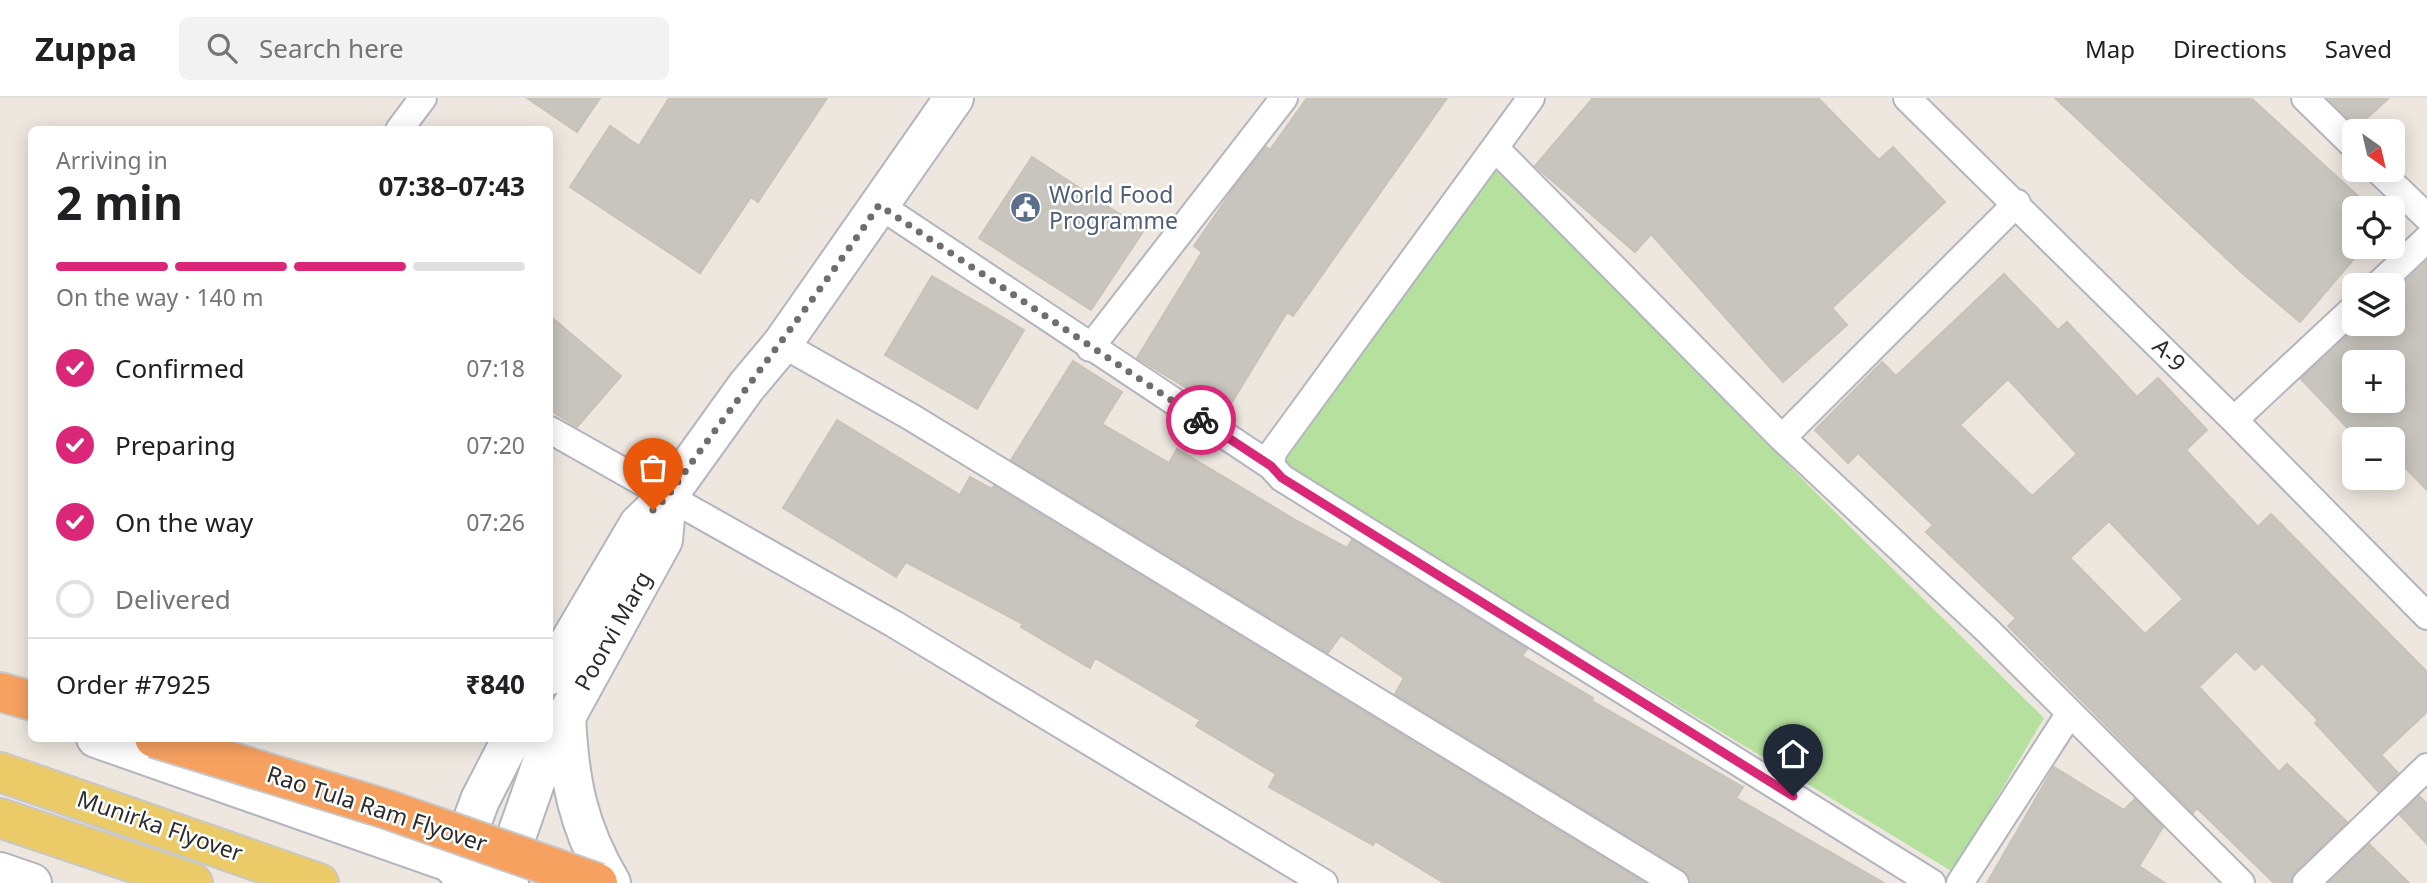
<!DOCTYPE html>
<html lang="en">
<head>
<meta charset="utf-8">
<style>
  :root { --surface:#fff; --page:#f2f2f2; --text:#202124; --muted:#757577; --line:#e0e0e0; --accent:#db2777 }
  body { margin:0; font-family:"Noto Sans",sans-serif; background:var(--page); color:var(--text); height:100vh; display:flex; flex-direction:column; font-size:26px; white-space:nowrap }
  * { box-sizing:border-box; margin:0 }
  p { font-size:23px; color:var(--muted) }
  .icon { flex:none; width:38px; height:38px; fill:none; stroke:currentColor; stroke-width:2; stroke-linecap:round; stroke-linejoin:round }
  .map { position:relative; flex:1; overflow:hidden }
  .panel { position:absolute; left:28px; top:28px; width:525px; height:616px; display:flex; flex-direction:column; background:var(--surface); border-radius:10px; box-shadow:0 4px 18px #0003 }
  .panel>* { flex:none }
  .needle { width:46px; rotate:146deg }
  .fabs { position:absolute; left:2342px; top:21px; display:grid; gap:14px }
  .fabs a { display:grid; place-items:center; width:63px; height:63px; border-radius:10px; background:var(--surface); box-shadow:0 4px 18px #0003; font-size:35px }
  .pin { position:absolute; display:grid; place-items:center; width:60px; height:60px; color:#fff; margin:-72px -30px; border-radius:50% 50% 50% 0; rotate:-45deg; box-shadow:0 0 7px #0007 }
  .pin .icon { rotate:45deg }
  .courier { position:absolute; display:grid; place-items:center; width:70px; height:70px; margin:-35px; border:5px solid #db2777; border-radius:50%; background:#fff; color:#222; box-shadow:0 2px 9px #0007 }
  .headline em { font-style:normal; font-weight:700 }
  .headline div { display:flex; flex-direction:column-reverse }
  .headline { display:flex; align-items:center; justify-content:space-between; height:119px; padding:0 28px }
  h1 { font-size:46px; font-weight:700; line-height:52px }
  .bar { display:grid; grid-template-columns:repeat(4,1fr); gap:10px 7px; align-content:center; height:84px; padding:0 28px }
  .bar i { height:9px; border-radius:5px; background:var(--line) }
  .bar .selected { background:var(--accent) }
  .bar p { grid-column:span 4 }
  .line { display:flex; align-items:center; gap:18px; padding:0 28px; border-top:2px solid var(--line) }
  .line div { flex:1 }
  ol { padding:0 28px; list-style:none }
  li { display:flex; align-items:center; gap:21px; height:77px }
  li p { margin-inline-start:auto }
  li .icon { padding:7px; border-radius:50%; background:var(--accent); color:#fff; stroke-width:4 }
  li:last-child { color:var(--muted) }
  li i { width:38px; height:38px; border:4px solid var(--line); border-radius:50% }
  header { display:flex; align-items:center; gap:42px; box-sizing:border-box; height:98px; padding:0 35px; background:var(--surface); border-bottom:2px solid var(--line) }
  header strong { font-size:33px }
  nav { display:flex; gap:38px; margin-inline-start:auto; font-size:24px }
  .search { width:490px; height:63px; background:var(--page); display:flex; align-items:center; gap:18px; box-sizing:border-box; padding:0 24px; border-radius:10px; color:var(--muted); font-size:26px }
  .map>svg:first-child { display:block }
</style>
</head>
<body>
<header>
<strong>Zuppa</strong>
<div class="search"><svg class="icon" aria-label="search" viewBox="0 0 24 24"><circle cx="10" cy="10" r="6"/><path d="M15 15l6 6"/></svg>Search here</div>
<nav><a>Map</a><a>Directions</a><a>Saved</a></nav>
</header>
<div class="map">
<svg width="2427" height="785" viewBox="0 0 2427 785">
  <rect width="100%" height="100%" fill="#ede7df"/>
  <!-- green -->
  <path fill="#b5e09e" d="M1497,70L1822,401L2044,620L1953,774L1281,368Z"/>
  <!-- building -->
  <path fill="#c8c4be" stroke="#c8c2b8" stroke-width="2" fill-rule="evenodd" d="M527,0H600L577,34Z
    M669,0H827L758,104L751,99L700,175L570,89L610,28L639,48Z
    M1307,0H1447L1293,218L1287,214L1226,314L1137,260L1202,154L1194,148L1238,84L1266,49L1270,52Z
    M1593,0H1818L1879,62L1893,49L1945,104L1832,210L1847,227L1783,284L1651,136L1635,154L1535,68Z
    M2055,0H2251L2371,110H2354V149H2364L2300,224L2241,174Z
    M2328,0H2389L2357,29Z
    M1032,59L1144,132L1091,212L979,140Z
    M2427,163V392L2392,356V341H2358L2301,281L2360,226H2392V195ZM2354,264H2392V303H2354Z
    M2004,176L2058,232L2067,224L2137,299L2158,280L2207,332L2186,352L2258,429L2271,416L2427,574V614L2381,657L2398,675L2379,694L2315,625L2318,622L2262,565L2255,572L2236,553L2199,589L2279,674L2287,666L2347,724L2295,774L2291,785H2274L2197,710L2193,715L2008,528L2016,520L1926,434L1933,427L1858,355L1848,365L1815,332L1882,264L1896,278ZM2008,281L2077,356L2032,398L1960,327ZM2109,423L2183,501L2145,536L2070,460Z
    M932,178L1024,232L977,311L885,257Z
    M550,218L621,278L577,329L550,312Z
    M1073,263L1122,294L1102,326L1169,365L1177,351L1297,423L1347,450L1352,442L1527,551L1522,558L1593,600L1592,603L1743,689L1736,700L1884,785H1691L1683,772L1395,596L1404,580L1341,537L1328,555L1011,362Z
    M837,322L960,397L970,379L992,391L994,388L1645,785H1444L1375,743L1373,747L1269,689L1276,676L1196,628L1200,622L1095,560L1090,570L1021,529L1023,526L906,464L896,479L783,410Z
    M2054,669L2124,712L2135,701L2163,729L2139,768L2165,785H1987Z
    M2419,698L2427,706V746L2400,717Z
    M2369,746L2409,785H2329Z"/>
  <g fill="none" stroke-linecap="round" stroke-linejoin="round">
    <defs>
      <path id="street" d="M1531,0L1273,354L1271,368L1282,380L1932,785
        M1907,0L2234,322L2427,518
        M2305,0L2354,48
        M399,32L423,0
        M1495,50L1782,340L1989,534L2241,785
        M2378,72L2427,119
        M879,107L1271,368
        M2378,187L2427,141
        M782,246L911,319L1675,785
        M1090,250L1284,0
        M2234,322L2354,210
        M550,332L894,526L1324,785
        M1782,340L2017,105
        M1960,785L2070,615
        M2306,785L2427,669"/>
      <path id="secondary" d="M550,577L639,426L667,399L746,289L782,246L954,0
        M566,618C569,683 578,729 611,785
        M96,640L509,785
        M455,770L480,702L512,640
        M0,774L32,785
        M500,785L544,659L663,442L667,399"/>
      <path id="primary" d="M0,674L319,785
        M0,720L193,785"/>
      <path id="highway" d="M0,594L32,603"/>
    </defs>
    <!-- street casing -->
    <use href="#street" stroke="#b2b5be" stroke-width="30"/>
    <!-- secondary casing -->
    <use href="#secondary" stroke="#b2b5be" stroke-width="42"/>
    <!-- primary casing -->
    <use href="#primary" stroke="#c8c8c8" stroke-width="42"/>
    <!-- highway casing -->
    <use href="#highway" stroke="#c8c8c8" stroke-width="42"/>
    <!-- street -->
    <use href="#street" stroke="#fff" stroke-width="26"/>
    <!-- secondary -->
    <use href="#secondary" stroke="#fff" stroke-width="38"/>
    <!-- primary -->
    <use href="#primary" stroke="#eacb67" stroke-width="38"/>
    <!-- highway -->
    <use href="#highway" stroke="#f6a160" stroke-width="38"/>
    <defs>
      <path id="highway-bridge" d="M154,640L386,711L598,785"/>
    </defs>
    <!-- highway-bridge casing -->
    <use href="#highway-bridge" stroke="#c8c8c8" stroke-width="42" stroke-linecap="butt"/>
    <!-- highway-bridge -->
    <use href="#highway-bridge" stroke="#f6a160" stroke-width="38"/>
  </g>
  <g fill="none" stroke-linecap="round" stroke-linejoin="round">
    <!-- done -->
    <path stroke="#706d6b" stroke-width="7" stroke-dasharray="0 12.6" d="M653,412L667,399C737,300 812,206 879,107L1201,322"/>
    <!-- route -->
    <path stroke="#db2777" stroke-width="9" d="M1201,322L1271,368L1282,380L1793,698"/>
  </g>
  <!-- icons -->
  <defs>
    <symbol id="civic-disc" viewBox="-11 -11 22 22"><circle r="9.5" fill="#5c6f8a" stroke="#fff"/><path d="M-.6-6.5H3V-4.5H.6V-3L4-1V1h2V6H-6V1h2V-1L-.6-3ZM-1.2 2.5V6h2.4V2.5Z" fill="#fff"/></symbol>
  </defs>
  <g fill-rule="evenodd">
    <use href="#civic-disc" x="1008" y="92" width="35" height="35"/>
  </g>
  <g text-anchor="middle" stroke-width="5" stroke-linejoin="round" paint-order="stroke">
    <!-- service labels -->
    <g font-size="23" fill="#4e5e75" stroke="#fff" text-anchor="start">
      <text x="1049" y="105">World Food<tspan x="1049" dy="26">Programme</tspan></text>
    </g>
    <!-- street labels -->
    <g font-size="23" fill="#2c2c2c" stroke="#fff">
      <text transform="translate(2169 257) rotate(45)" y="8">A-9</text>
      <text transform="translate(613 533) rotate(-61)" y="8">Poorvi Marg</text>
      <text transform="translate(377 711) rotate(18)" y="8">Rao Tula Ram Flyover</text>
      <text transform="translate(160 728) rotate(19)" y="8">Munirka Flyover</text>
    </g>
  </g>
</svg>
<div class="fabs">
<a><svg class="needle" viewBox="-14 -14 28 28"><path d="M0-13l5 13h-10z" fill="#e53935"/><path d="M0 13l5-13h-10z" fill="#757577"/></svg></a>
<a><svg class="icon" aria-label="locate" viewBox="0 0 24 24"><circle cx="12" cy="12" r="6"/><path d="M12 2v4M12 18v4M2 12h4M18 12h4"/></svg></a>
<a><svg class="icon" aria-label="layers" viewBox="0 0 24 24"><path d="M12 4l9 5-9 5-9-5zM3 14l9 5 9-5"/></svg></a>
<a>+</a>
<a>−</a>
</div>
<div class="pin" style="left:653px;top:412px;background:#ea580c"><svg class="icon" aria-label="bag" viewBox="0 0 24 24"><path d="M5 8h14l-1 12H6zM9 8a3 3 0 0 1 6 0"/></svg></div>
<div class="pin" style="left:1793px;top:698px;background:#1f2937"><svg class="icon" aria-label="home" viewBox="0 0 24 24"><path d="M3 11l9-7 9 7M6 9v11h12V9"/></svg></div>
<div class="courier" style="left:1201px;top:322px"><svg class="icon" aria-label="bike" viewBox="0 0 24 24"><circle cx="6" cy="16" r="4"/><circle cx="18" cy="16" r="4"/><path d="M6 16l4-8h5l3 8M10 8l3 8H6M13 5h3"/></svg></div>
<section class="panel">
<div class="headline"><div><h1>2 min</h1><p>Arriving in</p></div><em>07:38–07:43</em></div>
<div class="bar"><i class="selected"></i><i class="selected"></i><i class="selected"></i><i></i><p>On the way · 140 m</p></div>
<ol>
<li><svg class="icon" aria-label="check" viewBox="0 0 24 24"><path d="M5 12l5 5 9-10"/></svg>Confirmed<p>07:18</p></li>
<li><svg class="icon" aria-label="check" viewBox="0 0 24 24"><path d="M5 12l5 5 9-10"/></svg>Preparing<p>07:20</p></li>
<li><svg class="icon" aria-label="check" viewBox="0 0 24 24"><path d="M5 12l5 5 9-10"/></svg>On the way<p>07:26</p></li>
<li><i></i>Delivered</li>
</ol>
<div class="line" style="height:91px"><div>Order #7925</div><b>₹840</b></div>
</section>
</div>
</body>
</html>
